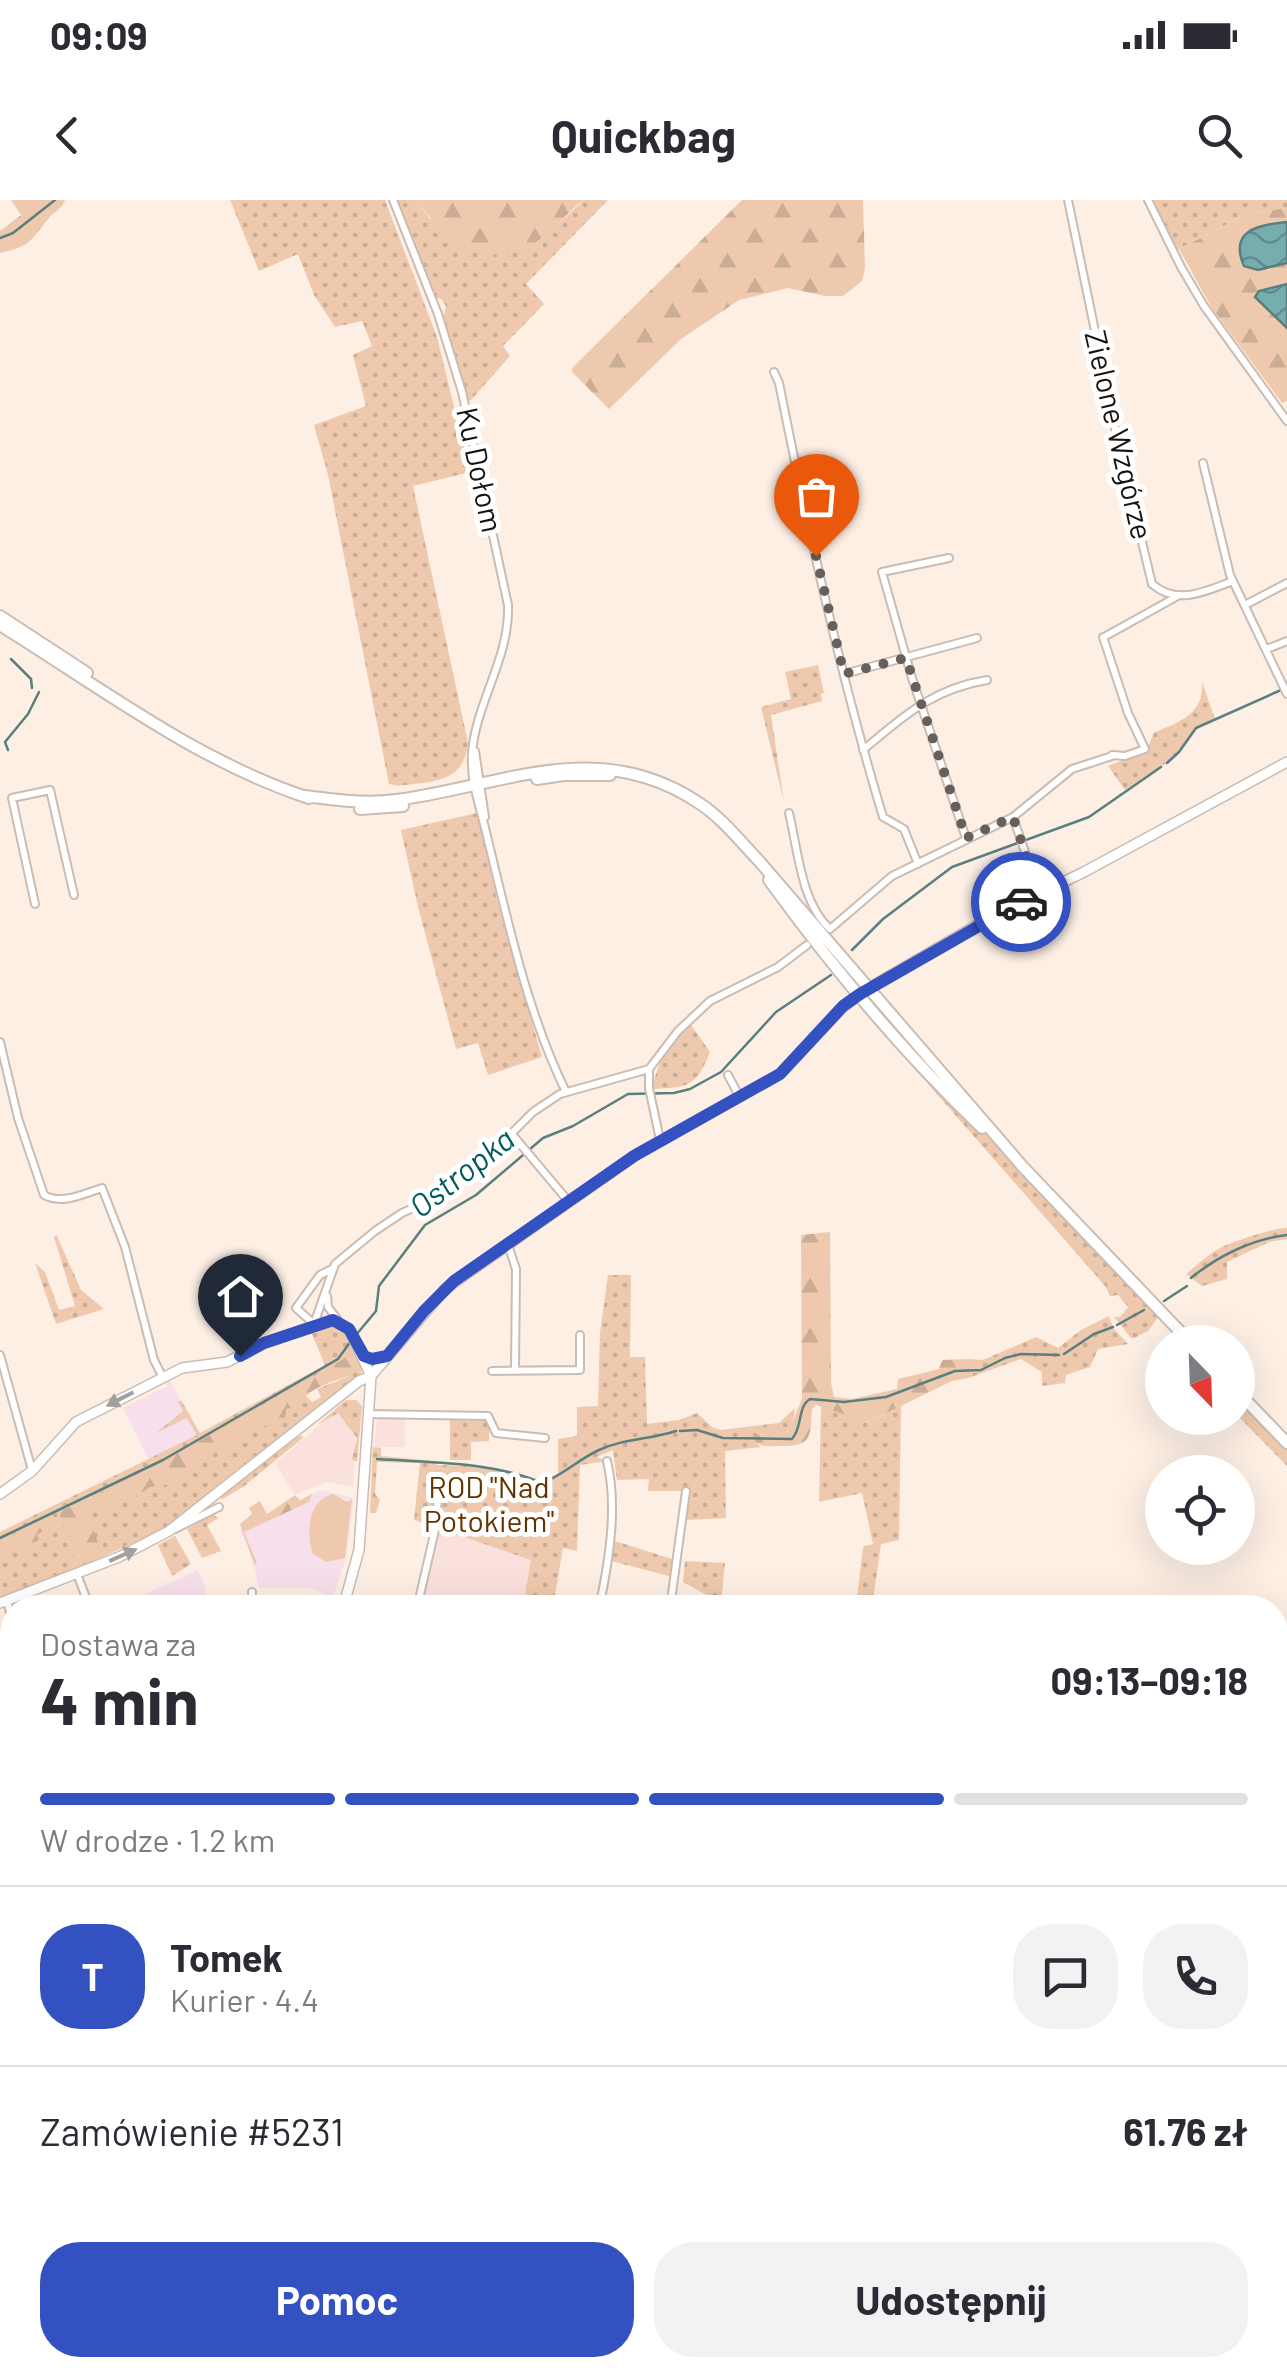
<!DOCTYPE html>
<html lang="pl">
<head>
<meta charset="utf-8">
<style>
  :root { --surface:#fff; --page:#f2f2f3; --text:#2b2b33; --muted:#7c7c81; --line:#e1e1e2; --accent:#3451c2 }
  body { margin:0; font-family:Barlow,sans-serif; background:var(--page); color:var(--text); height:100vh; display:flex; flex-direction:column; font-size:38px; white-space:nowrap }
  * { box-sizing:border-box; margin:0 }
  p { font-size:32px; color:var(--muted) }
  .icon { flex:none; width:55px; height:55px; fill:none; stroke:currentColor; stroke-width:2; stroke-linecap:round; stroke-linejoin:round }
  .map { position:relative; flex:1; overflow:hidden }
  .drawer { position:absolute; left:0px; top:1395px; width:1288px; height:782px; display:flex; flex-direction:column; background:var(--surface); border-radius:40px 40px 0 0; box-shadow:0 10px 40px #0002 }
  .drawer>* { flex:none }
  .needle { width:65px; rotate:157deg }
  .buttons { position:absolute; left:1145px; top:1125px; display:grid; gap:20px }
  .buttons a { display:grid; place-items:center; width:110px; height:110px; border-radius:50%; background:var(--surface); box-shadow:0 10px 40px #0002; font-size:50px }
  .pin { position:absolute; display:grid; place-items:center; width:85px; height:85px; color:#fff; margin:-102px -42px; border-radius:50% 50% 50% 0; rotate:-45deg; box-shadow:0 0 10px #0007 }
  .pin .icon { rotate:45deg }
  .courier { position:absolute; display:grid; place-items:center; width:100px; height:100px; margin:-50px; border:8px solid #3451c2; border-radius:50%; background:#fff; color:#222; box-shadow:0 2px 12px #0007 }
  .head em { font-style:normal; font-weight:700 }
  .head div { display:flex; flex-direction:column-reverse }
  .head { display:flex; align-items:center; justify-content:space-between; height:170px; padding:0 40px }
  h1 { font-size:65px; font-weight:700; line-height:75px }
  .bar { display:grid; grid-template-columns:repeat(4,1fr); gap:15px 10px; align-content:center; height:120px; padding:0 40px }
  .bar i { height:12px; border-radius:8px; background:var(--line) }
  .bar .on { background:var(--accent) }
  .bar p { grid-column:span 4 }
  .line { display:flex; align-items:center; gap:25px; padding:0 40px; border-top:2px solid var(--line) }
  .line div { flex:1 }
  .round { display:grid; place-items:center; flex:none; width:105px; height:105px; border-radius:40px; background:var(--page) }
  .button { display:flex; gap:20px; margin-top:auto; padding:20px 40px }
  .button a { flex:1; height:115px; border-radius:40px; background:var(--accent); color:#fff; font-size:40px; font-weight:700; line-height:115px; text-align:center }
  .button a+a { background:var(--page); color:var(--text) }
  .status { display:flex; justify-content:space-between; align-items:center; height:70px; padding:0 50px; background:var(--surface); direction:ltr }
  .status svg { height:28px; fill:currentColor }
  header { display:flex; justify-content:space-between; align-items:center; height:130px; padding:0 40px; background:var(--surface); font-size:45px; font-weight:700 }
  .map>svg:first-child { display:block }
</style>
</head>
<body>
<div class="status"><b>09:09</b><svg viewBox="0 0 49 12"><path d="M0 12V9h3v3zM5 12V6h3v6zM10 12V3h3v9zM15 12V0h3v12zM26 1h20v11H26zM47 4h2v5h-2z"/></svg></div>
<header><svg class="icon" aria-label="back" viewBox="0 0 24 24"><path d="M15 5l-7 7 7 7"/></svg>Quickbag<svg class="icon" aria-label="search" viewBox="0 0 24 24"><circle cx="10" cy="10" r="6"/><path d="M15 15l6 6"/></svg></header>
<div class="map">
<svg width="1287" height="2176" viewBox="0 0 1287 2176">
  <defs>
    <pattern id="green-dots" width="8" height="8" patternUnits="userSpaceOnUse" patternTransform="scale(2.5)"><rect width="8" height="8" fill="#eec9ad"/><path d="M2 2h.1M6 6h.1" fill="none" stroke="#cbac94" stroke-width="1.8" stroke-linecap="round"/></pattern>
    <pattern id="forest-firs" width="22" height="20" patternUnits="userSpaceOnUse" patternTransform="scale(2.5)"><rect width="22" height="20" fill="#eec9ad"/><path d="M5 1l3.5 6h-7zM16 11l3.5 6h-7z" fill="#cbac94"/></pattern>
    <pattern id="water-waves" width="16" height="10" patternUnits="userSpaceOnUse" patternTransform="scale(2.5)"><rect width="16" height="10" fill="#76aeaf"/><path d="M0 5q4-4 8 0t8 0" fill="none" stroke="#608c8d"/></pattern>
  </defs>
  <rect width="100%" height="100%" fill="#fdefe4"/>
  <!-- commercial -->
  <path fill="#fbe1de" d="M342,1205L357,1208L353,1287L326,1282L295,1295L275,1264Z
    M381,1218H405V1247H374L377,1219Z
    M437,1328L532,1360L523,1407L419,1408Z
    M0,2153L12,2154V2165H66L65,2176H0Z"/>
  <!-- education -->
  <path fill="#f7e0ec" d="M169,1180L200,1233L149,1261L123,1208L167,1186L166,1182Z
    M321,1290L354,1298L346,1358L333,1398L309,1388H259L251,1353L240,1331Z
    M198,1370L204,1383L207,1407H130L128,1402Z"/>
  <!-- green -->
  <path fill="url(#green-dots)" d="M230,0H385L437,137L470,272L413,286L468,543C464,584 432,581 398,586L389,584L328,275L314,225L366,206L353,155L372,146L362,121L335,127L314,95L298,54L259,71Z
    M395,0H416L430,19L559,23L584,0H608L526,84L544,104L503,146L510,156L471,200L467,201L443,120L446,106L441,99L436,98Z
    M1147,0H1287V8L1247,14L1173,52Z
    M818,465L824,493L821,494L822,501L771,515L784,602L761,507L791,499L785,472Z
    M1202,482L1215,519L1196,528L1174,558L1125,590L1108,566L1146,551L1154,533C1180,521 1204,515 1202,482Z
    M477,613L498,703L542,857L488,875L478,843L456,849L418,707L401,630Z
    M691,825L710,852C696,888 687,887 652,889C659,858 668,847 691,825Z
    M931,881L1020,968L1159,1116L1148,1131L1132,1139L1114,1117H1120L1128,1107L1118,1095L1110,1096L1106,1087L928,884Z
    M1287,1028V1039L1269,1042L1227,1062V1079L1202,1086L1186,1074C1196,1066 1207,1056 1218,1049C1229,1043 1276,1027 1287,1028Z
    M57,1036L81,1090L104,1109L56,1124L35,1063L45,1072L59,1110L75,1106L54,1037Z
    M608,1075H631L630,1157H645L647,1224L679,1220L697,1213L712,1227L721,1230L779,1223L795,1208L791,1228L784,1234H760L755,1242L761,1247L725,1251L726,1318L686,1320L688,1291H648L649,1279L617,1280L613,1250L597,1257L607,1261L580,1265L577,1351L563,1348L553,1407H523L531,1360L414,1320L420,1263L377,1262L375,1294L380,1300L376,1313H370L374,1219L373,1247L381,1248V1256L436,1261L437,1265L481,1266L542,1284L560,1274L558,1273V1239L577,1236V1207L598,1206L600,1133Z
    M1109,1116L1113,1128L1128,1144L1098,1149L1090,1167L1066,1175L1065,1183L1042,1186V1172L1021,1159L968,1178V1159L983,1160L1036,1137L1058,1148L1081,1130Z
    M333,1124L348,1136L357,1156L300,1190L312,1202L321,1197L317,1189L350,1176L358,1159L363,1168L360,1175L172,1325L76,1369L0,1398V1332L197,1235L187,1218L156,1233L183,1211L178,1202L181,1200L200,1233L325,1165L311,1132Z
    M1238,1197L1287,1248V1266L1238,1216Z
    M346,1200H356L362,1206L357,1262L352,1259L357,1238L338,1213L317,1225Z
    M821,1205L868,1222L901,1206L899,1340L881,1344L872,1407H856L863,1347L873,1344L862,1293L819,1302Z
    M450,1220H489V1241L471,1242V1260H450Z
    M300,1236L304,1237L243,1287L221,1300V1296L289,1240Z
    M213,1315L219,1318L207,1325L221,1351L202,1358L187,1329Z
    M175,1336L191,1364L172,1376L158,1345Z
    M609,1339L675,1360L673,1377L607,1360Z
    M685,1361L725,1363L721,1403L683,1382Z
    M1275,1721L1287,1722V1889L1275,1932Z
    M95,2165H120L189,2176H91Z"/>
  <!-- forest -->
  <path fill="url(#forest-firs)" d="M11,0H65C61,11 55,10 48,19C30,41 31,46 0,53V31L21,15Z
    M416,0H584C568,11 558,26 543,37C491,76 449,45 416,0Z
    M742,0H863L865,68L862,81L843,96H825L788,88L739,100L681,139L609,209L572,172V168Z
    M1287,8V22L1242,39L1239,54L1268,70L1287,63V84L1259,91L1255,97L1287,128V201L1282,203L1212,108L1179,49L1247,14Z
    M830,1032L831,1183L834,1197L852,1199L897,1189L898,1179L939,1169L942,1160L968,1159V1178L952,1181L868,1222L816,1205L812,1209C810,1239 812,1246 779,1246C769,1246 764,1248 755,1242L757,1235L788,1232L802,1199L801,1035Z
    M354,1153L359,1160L350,1176C337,1180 319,1185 308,1194C299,1202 299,1206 286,1209L285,1222L278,1226H255C248,1238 236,1248 221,1248L166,1285L150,1287L135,1297L88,1314L102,1354L77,1366L59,1312L166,1260Z
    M312,1294L309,1302L244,1332L257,1363L254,1364L240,1324L252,1314L249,1308L260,1301L267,1314L295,1295L300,1300Z
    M53,1315L57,1326L37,1334L39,1340L0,1360V1341Z"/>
  <!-- pitch -->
  <path fill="#eec9ad" d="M333,1294L347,1302L352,1299L345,1358L326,1362L313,1354C305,1334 309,1299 333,1294Z"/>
  <!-- water -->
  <path fill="url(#water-waves)" stroke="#5a7f7f" stroke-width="2.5" d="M1287,22V63L1258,70L1244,66C1228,29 1260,25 1287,22Z
    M1287,84V128L1255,97L1259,91Z"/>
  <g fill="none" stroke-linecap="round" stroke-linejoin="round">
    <!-- stream -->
    <path stroke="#5a7f7f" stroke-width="2.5" d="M0,38L13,33L55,0
      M11,459L31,479L32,488
      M8,550L5,542L28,514L39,492
      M1167,563L1179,552L1196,528L1281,490
      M852,750L883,719L952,667L1089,617L1161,567
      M1191,1078C1218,1056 1252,1039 1287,1035
      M1164,1101L1187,1086
      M1117,1125L1144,1110
      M356,1135L376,1111L379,1086L425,1025L476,995L543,938L573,926L628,894L674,893L690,889L721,872L776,812L831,775
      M1064,1154L1094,1134L1113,1127
      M680,1231L697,1230L723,1238L792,1239C803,1227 797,1207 810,1199L844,1202L886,1197L955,1171L981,1170L1005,1158L1021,1154L1059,1155
      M377,1259C434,1263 490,1261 542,1283C563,1275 579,1259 599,1250C625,1238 649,1240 676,1231
      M0,1338L163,1260L338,1159L351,1141"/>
    <defs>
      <path id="street" d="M393,0L438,114L462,192L508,405C510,458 476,502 472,553C470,579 479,604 485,628C507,717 526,810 566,892
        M1068,0L1116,233L1152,384C1177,406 1206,391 1233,381
        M1148,0L1181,67L1204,106L1287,221
        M774,172L779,183C808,329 840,474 883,617L904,629L918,664
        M1203,263L1230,375L1287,494
        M949,358L882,372L912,478L966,638
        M1245,405L1287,383
        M1103,437L1128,513L1145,549L1125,556L1112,555
        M1104,437L1176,397
        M1267,449L1287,441
        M844,474L977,438
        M863,550C904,516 932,489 987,480
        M475,551L485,617
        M789,613C798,650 801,703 830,729L892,676L1013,617L1039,693
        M1013,617L1072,569L1112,556
        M35,704L12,598L50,590L74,695
        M0,842L18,918L44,995C62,1005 83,994 102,988L125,1047L154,1160L163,1178
        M649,869V888L660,940
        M728,875L739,896
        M511,933L569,1002
        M508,1045L516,1069L515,1171
        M334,1068L320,1075L296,1108L314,1124L335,1064L375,1031L402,1013L433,999L484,961L533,912L560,894L649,869L678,831L710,801L778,767L807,745
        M327,1096L328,1107L338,1120
        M0,1155L32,1270
        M492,1171L580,1170V1135
        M368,1214L488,1216L496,1233L545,1238
        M175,1329L219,1307
        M77,1374L90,1408
        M252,1392V1408
        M7,1401L12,1420
        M417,1408L435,1330L439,1289
        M599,1408C609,1362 618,1307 607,1261
        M670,1408L686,1291
        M1275,1617L1287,1558
        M0,1640L12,1637
        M12,1869V1878
        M0,1963L12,1967
        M1275,2009L1287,1992
        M0,2039L12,2044
        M1275,2060L1286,2079L1275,2088
        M1171,2165L1178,2176
        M225,2176L229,2165
        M332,2176L335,2165
        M425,2176L427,2165
        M1194,2176L1210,2165"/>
      <path id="secondary" d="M0,1294L32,1271L76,1222L182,1168L227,1162L264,1143L333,1120L349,1129L371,1176
        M0,1403L119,1357L169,1331L359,1181L371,1176
        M343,1408L359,1350L371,1176L445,1089L637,954L780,874L843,807L869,788L991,717L1084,672L1287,562
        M0,1897L12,1887
        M0,2149L12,2150
        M152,2165L215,2176"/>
      <path id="primary" d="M0,416L87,473
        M0,425C100,487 196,561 309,598
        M537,579L564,575H610
        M305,596C335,600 365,604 396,600C502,586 598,535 699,603C722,618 740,641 759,661L1023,967L1190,1142
        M360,609L403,606
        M769,680C832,767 904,853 982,928
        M1238,1192L1287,1243
        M1275,1946L1287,1906
        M1275,1966L1287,1934
        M1097,2176L1108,2165"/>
    </defs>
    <!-- street casing -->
    <use href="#street" stroke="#cabcb2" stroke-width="10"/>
    <!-- secondary casing -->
    <use href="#secondary" stroke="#cabcb2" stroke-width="12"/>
    <!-- primary casing -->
    <use href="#primary" stroke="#cabcb2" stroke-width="14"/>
    <!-- street -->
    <use href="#street" stroke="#fff" stroke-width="6"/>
    <!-- secondary -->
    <use href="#secondary" stroke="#fff" stroke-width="9"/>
    <!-- primary -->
    <use href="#primary" stroke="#fff" stroke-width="10"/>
  </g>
  <!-- one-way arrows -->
  <defs><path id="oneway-solid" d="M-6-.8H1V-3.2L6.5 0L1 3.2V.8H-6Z" transform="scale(2.5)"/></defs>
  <g fill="#a2a09f">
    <use href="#oneway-solid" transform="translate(120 1199) rotate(153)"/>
    <use href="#oneway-solid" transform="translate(123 1355) rotate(-24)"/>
  </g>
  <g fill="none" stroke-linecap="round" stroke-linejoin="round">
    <!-- done -->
    <path stroke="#685f5a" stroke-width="10" stroke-dasharray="0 18" d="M816,356L844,474L906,458L966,638L1013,617L1039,694L1021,702"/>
    <!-- route -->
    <path stroke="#3451c2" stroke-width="12" d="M240,1156L264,1143L333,1120L349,1129L364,1156L372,1159L387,1156L424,1111L454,1081L634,956L780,874L843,806L860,794L1021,702"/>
  </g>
  <g text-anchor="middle" stroke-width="10" stroke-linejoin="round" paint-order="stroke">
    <!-- street labels -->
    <g font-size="30" fill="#17120f" stroke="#fff">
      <text transform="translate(1118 235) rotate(77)" y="10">Zielone Wzgórze</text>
      <text transform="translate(479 270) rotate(78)" y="10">Ku Dołom</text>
    </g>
    <!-- park labels -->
    <g font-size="30" fill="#623300" stroke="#fff">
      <text x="489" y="1298">ROD "Nad<tspan x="489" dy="34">Potokiem"</tspan></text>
    </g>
    <!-- water labels -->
    <g font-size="32" font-style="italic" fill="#035a5c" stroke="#fff">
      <text transform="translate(462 973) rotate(-38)" y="11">Ostropka</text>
    </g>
  </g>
</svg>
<div class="buttons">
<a><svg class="needle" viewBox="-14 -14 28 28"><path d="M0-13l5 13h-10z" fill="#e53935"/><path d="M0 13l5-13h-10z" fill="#7c7c81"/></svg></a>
<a><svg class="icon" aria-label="locate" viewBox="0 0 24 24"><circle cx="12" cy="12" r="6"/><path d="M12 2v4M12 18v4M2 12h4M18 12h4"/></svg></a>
</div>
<div class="pin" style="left:816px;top:356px;background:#ea580c"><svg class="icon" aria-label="bag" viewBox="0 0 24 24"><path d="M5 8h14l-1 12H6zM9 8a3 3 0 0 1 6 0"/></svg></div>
<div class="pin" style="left:240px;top:1156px;background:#1f2937"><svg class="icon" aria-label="home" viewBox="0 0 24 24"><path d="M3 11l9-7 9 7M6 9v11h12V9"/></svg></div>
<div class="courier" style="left:1021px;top:702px"><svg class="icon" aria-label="car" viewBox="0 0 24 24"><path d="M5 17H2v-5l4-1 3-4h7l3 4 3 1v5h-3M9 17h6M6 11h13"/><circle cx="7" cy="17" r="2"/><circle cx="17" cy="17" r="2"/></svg></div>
<section class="drawer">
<div class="head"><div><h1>4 min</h1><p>Dostawa za</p></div><em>09:13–09:18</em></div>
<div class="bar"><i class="on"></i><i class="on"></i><i class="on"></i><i></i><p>W drodze · 1.2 km</p></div>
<div class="line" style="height:180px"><b class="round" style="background:var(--accent);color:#fff">T</b><div><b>Tomek</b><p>Kurier · 4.4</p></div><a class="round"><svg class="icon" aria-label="chat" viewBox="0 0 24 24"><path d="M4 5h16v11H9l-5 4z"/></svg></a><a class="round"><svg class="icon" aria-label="phone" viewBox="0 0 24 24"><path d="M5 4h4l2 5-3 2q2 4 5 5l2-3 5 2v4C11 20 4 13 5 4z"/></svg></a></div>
<div class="line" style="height:130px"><div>Zamówienie #5231</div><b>61.76 zł</b></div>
<div class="button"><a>Pomoc</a><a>Udostępnij</a></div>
</section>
</div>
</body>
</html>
